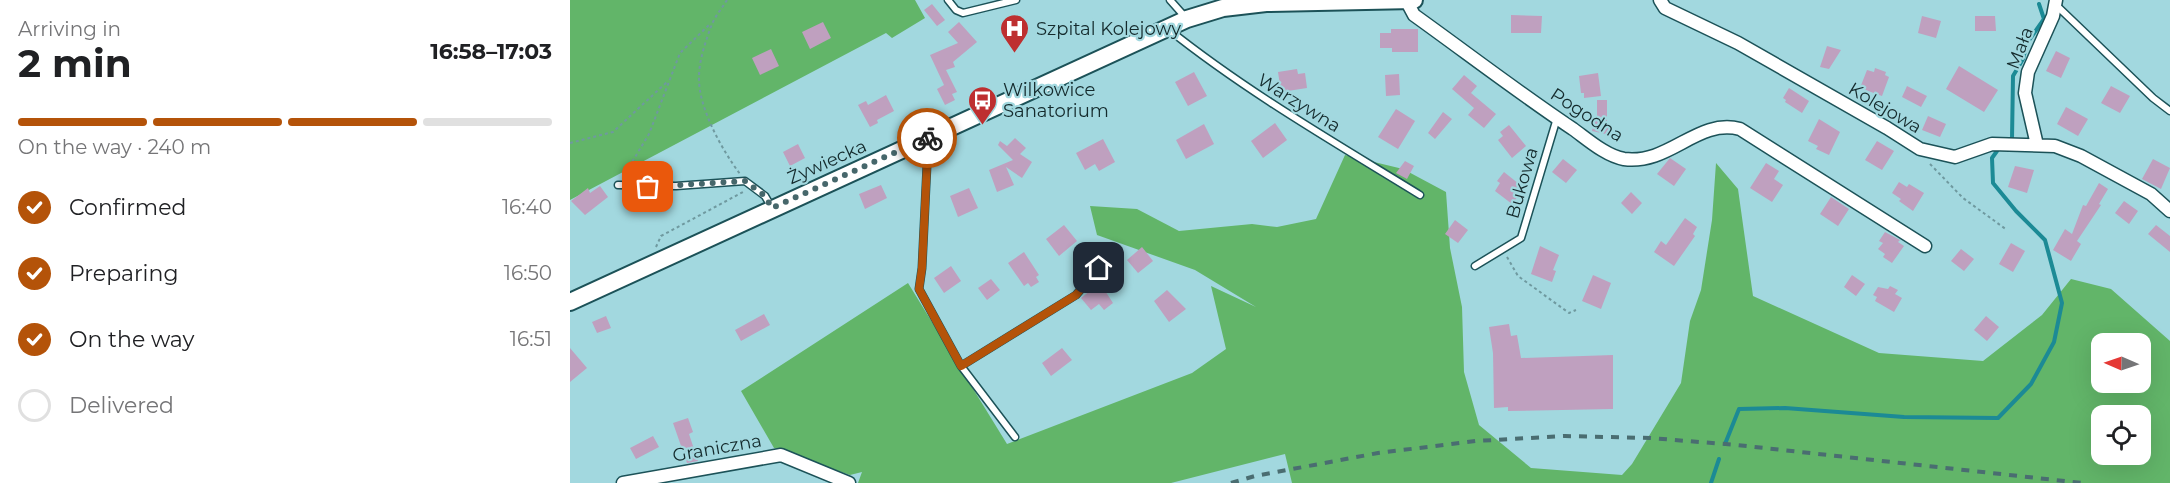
<!DOCTYPE html>
<html lang="en">
<head>
<meta charset="utf-8">
<style>
  :root { --surface:#fff; --page:#f6f6f6; --text:#202124; --muted:#757577; --line:#e0e0e0; --accent:#b45309 }
  body { margin:0; font-family:Montserrat,sans-serif; background:var(--page); color:var(--text); height:100vh; display:flex; flex-direction:column; font-size:22px; white-space:nowrap }
  * { box-sizing:border-box; margin:0 }
  p { font-size:20px; color:var(--muted) }
  .icon { flex:none; width:33px; height:33px; fill:none; stroke:currentColor; stroke-width:2; stroke-linecap:round; stroke-linejoin:round }
  .map { position:relative; flex:1; overflow:hidden }
  .side { display:flex; flex-direction:column; background:var(--surface); width:570px }
  .side>* { flex:none }
  .needle { width:39px; rotate:272deg }
  .controls { position:absolute; left:1521px; top:333px; display:grid; gap:12px }
  .controls a { display:grid; place-items:center; width:60px; height:60px; border-radius:12px; background:var(--surface); box-shadow:0 6px 24px #0002; font-size:30px }
  .pin { position:absolute; display:grid; place-items:center; width:51px; height:51px; color:#fff; margin:-26px; border-radius:12px; box-shadow:0 3px 9px #0006 }
  .courier { position:absolute; display:grid; place-items:center; width:60px; height:60px; margin:-30px; border:4px solid #b45309; border-radius:50%; background:#fff; color:#222; box-shadow:0 2px 8px #0007 }
  .overview em { font-style:normal; font-weight:700 }
  .overview div { display:flex; flex-direction:column-reverse }
  .overview { display:flex; align-items:center; justify-content:space-between; height:102px; padding:0 18px }
  h1 { font-size:39px; font-weight:700; line-height:45px }
  .bar { display:grid; grid-template-columns:repeat(4,1fr); gap:9px 6px; align-content:center; height:72px; padding:0 18px }
  .bar i { height:8px; border-radius:4px; background:var(--line) }
  .bar .on { background:var(--accent) }
  .bar p { grid-column:span 4 }
  ol { padding:0 18px; list-style:none }
  li { display:flex; align-items:center; gap:18px; height:66px }
  li p { margin-inline-start:auto }
  li .icon { padding:6px; border-radius:50%; background:var(--accent); color:#fff; stroke-width:4 }
  li:last-child { color:var(--muted) }
  li i { width:33px; height:33px; border:3px solid var(--line); border-radius:50% }
  main { display:flex; flex:1; min-height:0 }
  .map>svg:first-child { display:block }
</style>
</head>
<body>
<main>
<section class="side">
<div class="overview"><div><h1>2 min</h1><p>Arriving in</p></div><em>16:58–17:03</em></div>
<div class="bar"><i class="on"></i><i class="on"></i><i class="on"></i><i></i><p>On the way · 240 m</p></div>
<ol>
<li><svg class="icon" aria-label="check" viewBox="0 0 24 24"><path d="M5 12l5 5 9-10"/></svg>Confirmed<p>16:40</p></li>
<li><svg class="icon" aria-label="check" viewBox="0 0 24 24"><path d="M5 12l5 5 9-10"/></svg>Preparing<p>16:50</p></li>
<li><svg class="icon" aria-label="check" viewBox="0 0 24 24"><path d="M5 12l5 5 9-10"/></svg>On the way<p>16:51</p></li>
<li><i></i>Delivered</li>
</ol>
</section>
<div class="map">
<svg width="1600" height="483" viewBox="0 0 1600 483">
  <rect width="100%" height="100%" fill="#a2d8df"/>
  <!-- green -->
  <path fill="#62b569" fill-rule="evenodd" d="M0,0H345L355,18L322,38L316,33L0,200Z
    M775,155L833,169L876,192L880,248L892,307L894,372L909,425L961,468L1052,475L1062,464L1111,383L1120,321L1131,290L1142,220L1146,163L1168,189L1183,296L1309,353L1413,361L1472,315L1501,279L1541,289L1600,341V483H722L715,454L601,483H288L292,472L280,475L204,448L171,391L338,283L437,444L622,373L656,349L641,286L686,307L625,270L527,235L520,206L567,209L609,231L682,224L707,227L746,219ZM1532,344H1570V382H1532ZM1532,416H1570V454H1532Z"/>
  <g fill="none" stroke-linecap="round" stroke-linejoin="round">
    <!-- stream -->
    <path stroke="#1c8a95" stroke-width="4" d="M1442,139L1443,76L1453,59L1457,43L1474,19L1469,4
      M1155,444L1169,409L1215,408L1334,417L1428,418L1461,384L1484,342L1492,303L1475,240L1446,211L1423,183L1422,158L1427,151
      M1141,483L1149,459"/>
  </g>
  <!-- building -->
  <path fill="#bfa0bf" d="M362,4L375,20L367,26L354,10Z
    M941,15L972,16L971,33H941Z
    M1352,16L1371,21L1366,38L1348,33Z
    M1405,16H1425L1426,31H1405Z
    M253,22L261,38L240,49L232,32Z
    M389,22L407,42L383,62L385,67L376,70L387,92L382,94L385,100L375,105L367,89L374,85L360,55L388,43L378,32Z
    M821,29H848V52H822V48H810V33H821Z
    M1257,46L1271,50L1259,69L1250,67Z
    M201,49L209,66L190,75L182,58Z
    M1486,51L1500,58L1491,78L1476,71Z
    M1389,66L1428,90L1414,112L1376,89Z
    M1305,68L1316,72L1315,75L1319,77L1312,96L1290,88L1297,70L1304,72Z
    M727,69L728,74L735,73L737,88L711,92L708,72Z
    M624,72L637,96L618,106L605,82Z
    M1028,73L1031,96L1014,98V93H1011L1009,76Z
    M829,74L830,95L816,96L815,75Z
    M894,75L907,86L901,93L926,114L914,128L898,115L904,108L882,89Z
    M1337,86L1357,96L1351,107L1332,97Z
    M1541,86L1560,96L1550,113L1531,103Z
    M1219,88L1239,101L1232,113L1215,102L1216,100L1213,98Z
    M316,95L324,111L307,120L308,123L300,127L288,105L296,101L298,105Z
    M1027,100H1037V123L1042,125L1040,135L1022,131L1024,121H1027Z
    M1496,107L1518,119L1508,136L1487,124Z
    M826,109L845,121L828,149L808,137Z
    M873,112L882,119L865,139L858,133Z
    M1358,116L1376,124L1370,137L1352,130Z
    M1249,119L1270,132L1259,155L1246,149L1248,146L1238,141Z
    M705,123L717,140L693,158L681,141Z
    M634,124L644,144L616,159L606,140Z
    M939,125L956,146L942,158L928,140L933,136L930,132Z
    M445,138L456,148L450,154L462,162L452,178L436,167L444,185L427,192L419,170L443,160L428,145L430,141L437,146Z
    M533,139L545,162L529,171L525,164L515,170L506,153Z
    M1307,141L1324,151L1312,170L1295,160Z
    M228,144L235,158L220,166L213,152Z
    M1100,158L1116,169L1104,186L1087,174Z
    M993,159L1007,170L996,183L982,172Z
    M1583,159L1600,168L1591,189L1572,179Z
    M835,161L844,166L837,179L826,173Z
    M1196,163L1209,171L1204,179L1213,185L1202,202L1180,188Z
    M1445,166L1464,170L1457,193L1438,187Z
    M934,172L954,188L942,204L925,191L930,183L927,181Z
    M1329,182L1337,187L1339,184L1354,193L1343,211L1329,201L1331,199L1322,193Z
    M1529,183L1538,189L1529,204L1531,205L1507,241L1511,244L1501,261L1483,250L1495,229L1502,234L1513,205L1516,206Z
    M311,185L317,198L295,209L289,194Z
    M30,186L38,197L15,215L1,201L18,188L20,193Z
    M399,188L408,208L388,217L380,196Z
    M1061,192L1072,203L1062,214L1051,203Z
    M1261,197L1279,209L1268,226L1250,214Z
    M1554,201L1568,211L1559,224L1545,213Z
    M1115,218L1127,227L1123,234L1125,236L1104,266L1084,252L1091,241L1096,245Z
    M885,220L898,230L888,243L875,234Z
    M494,225L507,241L489,256L476,239Z
    M1586,225L1600,236V252L1578,234Z
    M1315,232L1330,240L1328,242L1334,246L1322,263L1313,257L1315,254L1308,249L1313,243L1309,241Z
    M1441,243L1455,251L1443,272L1429,264Z
    M970,246L989,255L983,270L986,271L982,282L961,274Z
    M572,247L583,261L568,273L557,260Z
    M1391,249L1404,259L1394,271L1381,261Z
    M454,252L469,275L466,277L469,282L461,287L458,283L454,286L438,263Z
    M381,266L391,281L374,293L364,278Z
    M1023,275L1041,283L1031,309L1012,301Z
    M1282,275L1295,284L1286,296L1274,287Z
    M421,279L430,290L417,300L408,288Z
    M530,283L543,303L534,310L529,304L521,310L511,298Z
    M1320,286L1328,290L1325,294L1332,298L1324,312L1305,301L1307,297L1303,295L1308,287L1318,289Z
    M597,290L616,309L599,322L584,301Z
    M194,314L200,325L171,341L165,330Z
    M36,316L41,328L27,333L22,322Z
    M1416,316L1429,327L1417,341L1404,330Z
    M939,324L941,336L947,335L951,358L1043,355V409L938,411V407L924,408L923,353L919,327Z
    M0,348L17,368L0,382Z
    M492,348L502,360L481,376L472,363Z
    M118,418L123,432L119,434L128,461L117,463L103,423Z
    M83,436L89,447L66,459L60,448Z"/>
  <g fill="none" stroke-linecap="round" stroke-linejoin="round">
    <defs>
      <path id="lane" d="M378,0L386,10L393,13L446,0
        M600,0L616,18
        M1486,5L1583,98L1600,111
        M598,29C677,92 764,142 850,195
        M364,138L357,165L352,268L349,289L391,366L506,295L529,268
        M48,185L106,186L175,181L195,196L202,208
        M905,266L951,238L987,118
        M391,366L445,437"/>
      <path id="street" d="M836,0L844,15C897,53 949,93 1003,129C1017,139 1036,156 1054,159C1100,165 1127,118 1170,129L1355,246
        M1090,0L1095,8L1168,43L1317,128L1350,149L1385,157L1422,144L1485,146L1511,156L1581,194L1600,211
        M1467,145L1455,93L1458,72L1483,16L1486,0
        M53,483L211,455L279,483"/>
      <path id="secondary" d="M0,302L617,19L653,8L696,3L844,0"/>
    </defs>
    <!-- lane casing -->
    <use href="#lane" stroke="#1c5258" stroke-width="9"/>
    <!-- street casing -->
    <use href="#street" stroke="#1c5258" stroke-width="15"/>
    <!-- secondary casing -->
    <use href="#secondary" stroke="#1c5258" stroke-width="20"/>
    <!-- path -->
    <path stroke="#6f999f" stroke-width="2" stroke-dasharray="3 3" stroke-linecap="butt" d="M157,0C152,8 146,15 142,24C136,40 129,60 129,77C128,107 152,150 170,174
      M0,143L43,132L98,81
      M1360,164L1393,198L1437,230
      M53,177L79,134L110,53L141,23
      M86,247L91,236L173,192
      M937,257L948,276L999,313L1006,310"/>
    <!-- lane -->
    <use href="#lane" stroke="#fff" stroke-width="6"/>
    <!-- street -->
    <use href="#street" stroke="#fff" stroke-width="12"/>
    <!-- secondary -->
    <use href="#secondary" stroke="#fff" stroke-width="16"/>
    <!-- rail -->
    <path stroke="#4a6d71" stroke-width="4" stroke-dasharray="8 8" stroke-linecap="butt" d="M661,483L685,476L808,453L906,441L995,436L1080,438L1167,445L1512,483"/>
  </g>
  <g fill="none" stroke-linecap="round" stroke-linejoin="round">
    <!-- done -->
    <path stroke="#46676b" stroke-width="6" stroke-dasharray="0 10.8" d="M78,187L175,181L195,196L202,208L357,138"/>
    <!-- route -->
    <path stroke="#b45309" stroke-width="8" d="M357,138L365,134L357,165L352,268L349,289L391,366L506,295L529,268"/>
  </g>
  <!-- icons -->
  <defs>
    <symbol id="hospital-pin" viewBox="-11 -11 22 30"><path d="M0 17L-7.5 6A9.5 9.5 0 1 1 7.5 6Z" fill="#be2f30" stroke="#a2d8df"/><path d="M-5-5h3v3.5h4V-5h3V5h-3V1.5h-4V5h-3Z" fill="#fff"/></symbol>
    <symbol id="bus-pin" viewBox="-11 -11 22 30"><path d="M0 17L-7.5 6A9.5 9.5 0 1 1 7.5 6Z" fill="#be2f30" stroke="#a2d8df"/><path d="M-5-6H5V4H4V6H2V4H-2V6H-4V4H-5ZM-3.5-4V0h7V-4ZM-3.5 1.2v1.5H-2V1.2ZM2 1.2v1.5H3.5V1.2Z" fill="#fff"/></symbol>
  </defs>
  <g fill-rule="evenodd">
    <use href="#hospital-pin" x="428" y="12" width="33" height="45"/>
    <use href="#bus-pin" x="396" y="84" width="33" height="45"/>
  </g>
  <g text-anchor="middle" stroke-width="4.5" stroke-linejoin="round" paint-order="stroke">
    <!-- poi labels -->
    <g font-size="18" fill="#142a2c" stroke="#a2d8df" text-anchor="start">
      <text x="466" y="35">Szpital Kolejowy</text>
      <text x="433" y="96">Wilkowice<tspan x="433" dy="21">Sanatorium</tspan></text>
    </g>
    <!-- street labels -->
    <g font-size="18" fill="#142a2c" stroke="#a2d8df">
      <text transform="translate(1450 48) rotate(-69)" y="6">Mała</text>
      <text transform="translate(729 103) rotate(32)" y="6">Warzywna</text>
      <text transform="translate(1315 108) rotate(31)" y="6">Kolejowa</text>
      <text transform="translate(1017 115) rotate(33)" y="6">Pogodna</text>
      <text transform="translate(257 162) rotate(-24)" y="6">Żywiecka</text>
      <text transform="translate(952 183) rotate(-74)" y="6">Bukowa</text>
      <text transform="translate(147 448) rotate(-10)" y="6">Graniczna</text>
    </g>
  </g>
</svg>
<div class="controls">
<a><svg class="needle" viewBox="-14 -14 28 28"><path d="M0-13l5 13h-10z" fill="#e53935"/><path d="M0 13l5-13h-10z" fill="#757577"/></svg></a>
<a><svg class="icon" aria-label="locate" viewBox="0 0 24 24"><circle cx="12" cy="12" r="6"/><path d="M12 2v4M12 18v4M2 12h4M18 12h4"/></svg></a>
</div>
<div class="pin" style="left:78px;top:187px;background:#ea580c"><svg class="icon" aria-label="bag" viewBox="0 0 24 24"><path d="M5 8h14l-1 12H6zM9 8a3 3 0 0 1 6 0"/></svg></div>
<div class="pin" style="left:529px;top:268px;background:#1f2937"><svg class="icon" aria-label="home" viewBox="0 0 24 24"><path d="M3 11l9-7 9 7M6 9v11h12V9"/></svg></div>
<div class="courier" style="left:357px;top:138px"><svg class="icon" aria-label="bike" viewBox="0 0 24 24"><circle cx="6" cy="16" r="4"/><circle cx="18" cy="16" r="4"/><path d="M6 16l4-8h5l3 8M10 8l3 8H6M13 5h3"/></svg></div>
</div>
</main>
</body>
</html>
